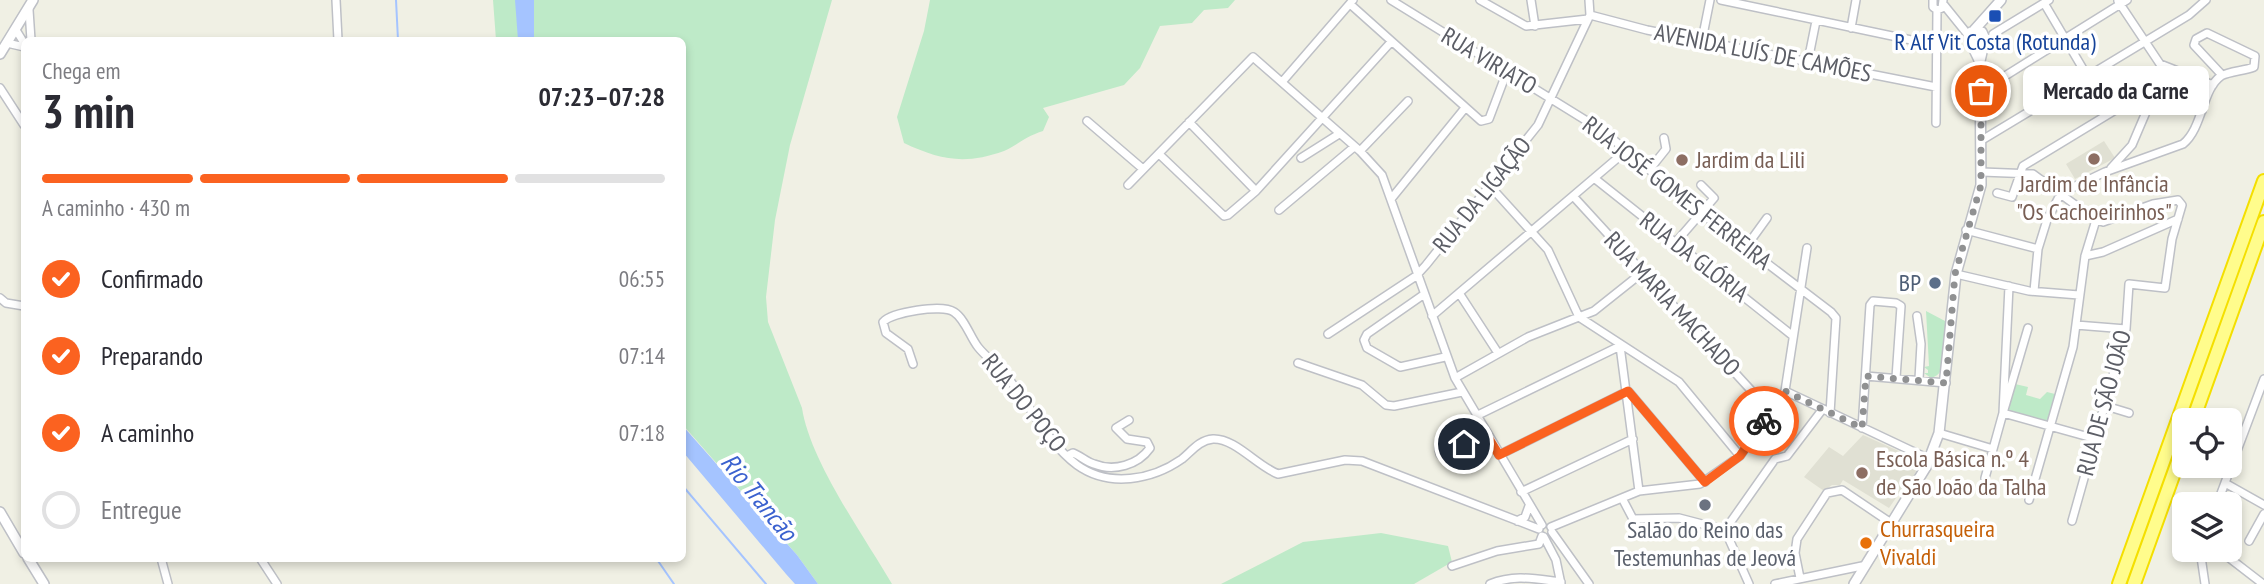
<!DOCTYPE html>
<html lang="pt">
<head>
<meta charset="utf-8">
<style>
  :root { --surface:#fff; --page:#f7f7f7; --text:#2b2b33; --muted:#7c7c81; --line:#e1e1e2; --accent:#fb6220 }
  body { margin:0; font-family:"PT Sans Narrow",sans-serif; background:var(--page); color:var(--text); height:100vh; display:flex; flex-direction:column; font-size:26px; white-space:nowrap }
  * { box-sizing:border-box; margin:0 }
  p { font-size:23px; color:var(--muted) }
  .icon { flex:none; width:38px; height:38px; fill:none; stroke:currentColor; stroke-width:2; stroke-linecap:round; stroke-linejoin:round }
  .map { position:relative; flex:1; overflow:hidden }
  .details { position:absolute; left:21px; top:37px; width:665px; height:525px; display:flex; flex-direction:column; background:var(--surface); border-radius:10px; box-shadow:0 4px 10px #0003 }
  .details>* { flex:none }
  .fabs { position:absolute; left:2172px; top:408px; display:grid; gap:14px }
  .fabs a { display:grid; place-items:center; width:70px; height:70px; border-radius:10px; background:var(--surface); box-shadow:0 4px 10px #0003; font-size:35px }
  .pin { position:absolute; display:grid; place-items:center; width:60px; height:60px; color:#fff; margin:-30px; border:4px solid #fff; border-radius:50%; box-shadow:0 2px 7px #0007 }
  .courier { position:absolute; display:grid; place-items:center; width:70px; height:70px; margin:-35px; border:5px solid #fb6220; border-radius:50%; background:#fff; color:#222; box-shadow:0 2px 9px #0007 }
  .bubble { position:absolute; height:49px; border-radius:10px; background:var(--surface); box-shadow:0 4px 10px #0003; font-size:23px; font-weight:700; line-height:49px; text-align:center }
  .headline em { font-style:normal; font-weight:700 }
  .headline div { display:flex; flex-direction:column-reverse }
  .headline { display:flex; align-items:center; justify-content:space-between; height:119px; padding:0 21px }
  h1 { font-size:46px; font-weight:700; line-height:52px }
  .bar { display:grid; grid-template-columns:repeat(4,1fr); gap:10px 7px; align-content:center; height:84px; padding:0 21px }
  .bar i { height:9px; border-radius:5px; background:var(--line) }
  .bar .on { background:var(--accent) }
  .bar p { grid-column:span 4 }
  ol { padding:0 21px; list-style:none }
  li { display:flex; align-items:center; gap:21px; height:77px }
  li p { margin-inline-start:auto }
  li .icon { padding:7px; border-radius:50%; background:var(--accent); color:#fff; stroke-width:4 }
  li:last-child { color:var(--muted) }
  li i { width:38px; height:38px; border:4px solid var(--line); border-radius:50% }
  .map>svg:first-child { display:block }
</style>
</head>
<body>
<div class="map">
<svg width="2264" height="584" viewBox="0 0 2264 584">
  <rect width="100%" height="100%" fill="#f0f0e4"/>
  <!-- education -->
  <path fill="#e0e0d3" d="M2104,141L2115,158L2075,179L2066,164Z
    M1863,435L1912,457L1919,465L1909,485H1905L1889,508L1843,480L1840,485H1832L1824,491L1804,477L1829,447L1843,456Z"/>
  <!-- green -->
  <path fill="#beeac8" d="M493,0H832L790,145L775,220L766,297L768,322L802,408C810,461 864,536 892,584H818L797,555L683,425L682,40H496Z
    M930,0H1235L1228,8L1204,10L1192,23L1160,26L1140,68L1124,85L1043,108L1049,117L1043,131C1024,137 1018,145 1004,151C965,165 940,160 904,143L897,117L924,31Z
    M1926,311L1945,321C1945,338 1951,373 1931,378L1924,373H1928V370L1924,367L1929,366Z
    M2015,384L2028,387L2026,395L2040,399L2047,392L2055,394L2047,423L2007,411Z
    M1381,533L1448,546L1452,562L1414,584H1221L1303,542Z"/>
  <!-- water -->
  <path fill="#a5c4ff" d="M515,0H534V40H518Z
    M682,425L797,555L818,584H795L786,574L683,452Z"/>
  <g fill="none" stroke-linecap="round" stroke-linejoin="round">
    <!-- stream -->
    <path stroke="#a5c4ff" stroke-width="2" d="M396,0L398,40
      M682,485L766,584
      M656,558L674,584"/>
    <defs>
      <path id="minor" d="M336,0L338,40
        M1391,0L1603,131L1701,213L1831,312L1836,318L1830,413
        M1480,0L1526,26L1588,19
        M1531,0L1535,26
        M1589,0L1590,15
        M1721,0L1935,45
        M1933,0V7L1937,10L1942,8L1943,0
        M2118,1L2160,64L2213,85
        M2044,3L2109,113
        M1350,4L1481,121L1489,119L1506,74
        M1944,5L1969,36
        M29,10L31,40
        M1590,15L1647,30L1936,87
        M1851,28L1856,0
        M16,30L24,43
        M1993,34L2049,0
        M1702,40L1710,0
        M7,43L24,47
        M1808,61L1816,21
        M1282,82L1353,0
        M0,88L24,125
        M1981,91L2127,0
        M1087,121L1143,169
        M1189,122L1256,191
        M1936,123L1937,10
        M1982,140L2189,15L2206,0
        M1360,151L1408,101
        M1159,154L1224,216L1228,215L1256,191L1391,42
        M1301,158L1339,134
        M2111,168L2132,145L2155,91
        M1650,169L1666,149L1664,138
        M1982,172L2033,174L2096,220L2085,256L2073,347L2029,500
        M1594,178L1793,336
        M1128,185L1253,57L1360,151L1382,175L1455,378L1542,525
        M1490,186L1548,250L1579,317L1679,382L1740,456
        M1997,193L2012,197L2023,166L2145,92L2155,91L2202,111
        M1573,196L1770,411
        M1391,199L1465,108
        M1279,210L1354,147
        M1966,230L2038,249
        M1676,242L1714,198L1701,185
        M1746,247L1767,218
        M2085,256L2103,252L2178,219
        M1956,274L2029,291L2079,295
        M2034,291L2038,249L2047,220L2061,193L2105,172L2183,144C2203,128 2202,89 2221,76C2230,71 2244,71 2254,67L2255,56L2207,33L2196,39L2194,45L2222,75
        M1459,293L1498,353
        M1423,295L1367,334L1364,340L1367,348L1400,367L1445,357
        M0,298L6,303L24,306
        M1432,316L1627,150
        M1917,316L1921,344L1919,379
        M2076,325L2126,329
        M2028,328L2003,413L2096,439
        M1328,334L1416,276L1426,265L1538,125L1590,15
        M1298,363L1362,385L1386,405L1394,406L1462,392
        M913,364L908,349L886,333L883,322C892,312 942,304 954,312C965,319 970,337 978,347C985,356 996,364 1004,373C1029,402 1046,442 1077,465C1109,488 1152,480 1182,459C1191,452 1199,440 1213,439C1235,438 1257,466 1278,474L1345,460L1362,461L1539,529
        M1866,376L1946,383
        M1455,378L1528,337L1594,311L1643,272
        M1785,391L1929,459
        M1629,392L1705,482
        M2106,406L2129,413
        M1476,416L1620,346L1639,491
        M1862,428L1870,305L1873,301L1896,303L1901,306L1896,378
        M1939,433L1993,449
        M1440,454L1439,449L1489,439
        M1499,455L1628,391
        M1067,456L1073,453C1081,456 1086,462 1094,464C1114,472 1138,465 1150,448L1147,442L1127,439L1116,428L1129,420
        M1985,478L2003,413L2009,286
        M2225,483L2264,505
        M1521,492L1633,439
        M1622,498L1633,519L1679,518L1725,530L1749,584
        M2217,504L2264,379
        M1517,521L1525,517L1529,506
        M2072,521L2126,329L2129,284L2165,288L2172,239L2182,205L2178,200L2153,204L2103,222L2096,220
        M1551,527L1639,491L1700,484L1740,456L1785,391L1807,248
        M1725,530L1775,459L1787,456L1822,410
        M1552,532L1589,584
        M1544,537L1556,560L1561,584
        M2249,541L2264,514
        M2200,550L2205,584
        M2219,550L2263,584
        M161,558L168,584
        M260,558L277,584
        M1452,566L1497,551L1539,544L1542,536
        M1800,578L1795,553L1797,539L1827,493L1842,490L1891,523
        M1490,584C1515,574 1535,579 1561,582
        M1775,584L1862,566"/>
      <path id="tertiary" d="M0,54L33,0
        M1979,60L1968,37L2001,0
        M0,512L24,553
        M28,558L44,584
        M1854,584L1926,467L1939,433L1956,274L1981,185L1980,61L1985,39L1982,32H1971"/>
      <path id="motorway" d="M2193,420L2264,222
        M2119,584L2264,181
        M2134,584L2184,445"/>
    </defs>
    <!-- minor casing -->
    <use href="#minor" stroke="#bec0c6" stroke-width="10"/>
    <!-- tertiary casing -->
    <use href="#tertiary" stroke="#bec0c6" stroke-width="12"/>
    <!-- motorway casing -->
    <use href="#motorway" stroke="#f4df00" stroke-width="16"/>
    <!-- minor -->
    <use href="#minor" stroke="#fff" stroke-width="7"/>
    <!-- tertiary -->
    <use href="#tertiary" stroke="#fff" stroke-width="9"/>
    <!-- motorway -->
    <use href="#motorway" stroke="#fffc8c" stroke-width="12"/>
  </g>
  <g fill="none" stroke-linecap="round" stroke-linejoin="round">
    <!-- done -->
    <path stroke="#909192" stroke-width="7" stroke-dasharray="0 12.6" d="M1764,421L1785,391L1862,428L1866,376L1946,383L1955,274L1981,185V91"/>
    <!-- route -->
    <path stroke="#fb6220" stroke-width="9" d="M1464,444L1489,439L1499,455L1628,391L1705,482L1740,456L1764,421"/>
  </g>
  <!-- markers -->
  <rect fill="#1a4fb4" stroke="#fff" stroke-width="2.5" x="1988" y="9" width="14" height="14" rx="3.5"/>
  <g fill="#8d6e63" stroke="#fff" stroke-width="2.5">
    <circle cx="2094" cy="159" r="7"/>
    <circle cx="1682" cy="160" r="7"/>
    <circle cx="1862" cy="473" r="7"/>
  </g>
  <circle fill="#5c6f8a" stroke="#fff" stroke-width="2.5" cx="1935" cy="283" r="7"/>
  <circle fill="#6b7280" stroke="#fff" stroke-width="2.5" cx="1705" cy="505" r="7"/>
  <circle fill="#e8710a" stroke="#fff" stroke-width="2.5" cx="1866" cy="543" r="7"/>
  <g text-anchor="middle" stroke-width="7" stroke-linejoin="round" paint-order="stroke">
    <!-- transit labels -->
    <g font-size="24" fill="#164399" stroke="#fff">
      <text x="1995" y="50">R Alf Vit Costa (Rotunda)</text>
    </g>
    <!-- street labels -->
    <g font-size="24" fill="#5c5e66" stroke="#fff">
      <text transform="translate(1763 53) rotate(11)" y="8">AVENIDA LUÍS DE CAMÕES</text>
      <text transform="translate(1489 61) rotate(31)" y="8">RUA VIRIATO</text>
      <text transform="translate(1677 193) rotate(38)" y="8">RUA JOSÉ GOMES FERREIRA</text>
      <text transform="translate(1482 195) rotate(-51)" y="8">RUA DA LIGAÇÃO</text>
      <text transform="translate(1694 257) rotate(38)" y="8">RUA DA GLÓRIA</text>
      <text transform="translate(1672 304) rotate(47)" y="8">RUA MARIA MACHADO</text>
      <text transform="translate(1024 403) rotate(51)" y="8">RUA DO POÇO</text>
      <text transform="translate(2104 403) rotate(-75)" y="8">RUA DE SÃO JOÃO</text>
    </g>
    <!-- education labels -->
    <g font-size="24" fill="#785e54" stroke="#fff" text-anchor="start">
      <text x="1696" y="168">Jardim da Lili</text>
      <text x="2094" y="192" text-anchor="middle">Jardim de Infância<tspan x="2094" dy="28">"Os Cachoeirinhos"</tspan></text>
      <text x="1876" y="467">Escola Básica n.º 4<tspan x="1876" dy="28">de São João da Talha</tspan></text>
    </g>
    <!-- service labels -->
    <g font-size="24" fill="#4e5e75" stroke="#fff" text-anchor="end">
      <text x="1921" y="291">BP</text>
    </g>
    <!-- food labels -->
    <g font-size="24" fill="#c56008" stroke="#fff" text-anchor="start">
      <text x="1880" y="537">Churrasqueira<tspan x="1880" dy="28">Vivaldi</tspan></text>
    </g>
    <!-- worship labels -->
    <g font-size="24" fill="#5b616d" stroke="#fff">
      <text x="1705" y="538">Salão do Reino das<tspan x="1705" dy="28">Testemunhas de Jeová</tspan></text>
    </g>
    <!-- water labels -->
    <g font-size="26" font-style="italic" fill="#3b62cf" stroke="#fff">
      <text transform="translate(759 497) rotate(51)" y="9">Rio Trancão</text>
    </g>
  </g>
</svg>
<div class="fabs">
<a><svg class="icon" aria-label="locate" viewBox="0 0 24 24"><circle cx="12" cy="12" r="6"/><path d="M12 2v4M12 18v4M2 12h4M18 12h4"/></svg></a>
<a><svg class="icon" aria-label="layers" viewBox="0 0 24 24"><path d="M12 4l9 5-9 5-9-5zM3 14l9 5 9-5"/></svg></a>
</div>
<div class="pin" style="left:1981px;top:91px;background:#ea580c"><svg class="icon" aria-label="bag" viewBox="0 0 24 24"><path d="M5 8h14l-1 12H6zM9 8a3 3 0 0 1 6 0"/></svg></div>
<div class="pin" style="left:1464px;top:444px;background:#1f2937"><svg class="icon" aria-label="home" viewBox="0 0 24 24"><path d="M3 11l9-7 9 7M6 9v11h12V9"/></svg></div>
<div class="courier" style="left:1764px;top:421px"><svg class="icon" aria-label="bike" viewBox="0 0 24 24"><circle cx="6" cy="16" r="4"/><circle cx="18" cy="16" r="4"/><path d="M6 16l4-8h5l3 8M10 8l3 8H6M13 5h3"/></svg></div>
<div class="bubble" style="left:2023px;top:66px;width:186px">Mercado da Carne</div>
<section class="details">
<div class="headline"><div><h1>3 min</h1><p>Chega em</p></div><em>07:23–07:28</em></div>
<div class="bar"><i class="on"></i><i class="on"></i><i class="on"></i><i></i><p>A caminho · 430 m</p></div>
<ol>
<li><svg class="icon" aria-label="check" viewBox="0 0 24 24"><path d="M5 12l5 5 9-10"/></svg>Confirmado<p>06:55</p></li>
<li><svg class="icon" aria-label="check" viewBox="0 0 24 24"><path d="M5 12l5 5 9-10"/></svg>Preparando<p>07:14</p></li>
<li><svg class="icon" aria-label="check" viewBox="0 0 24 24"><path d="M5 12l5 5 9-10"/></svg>A caminho<p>07:18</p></li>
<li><i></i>Entregue</li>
</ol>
</section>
</div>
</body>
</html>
